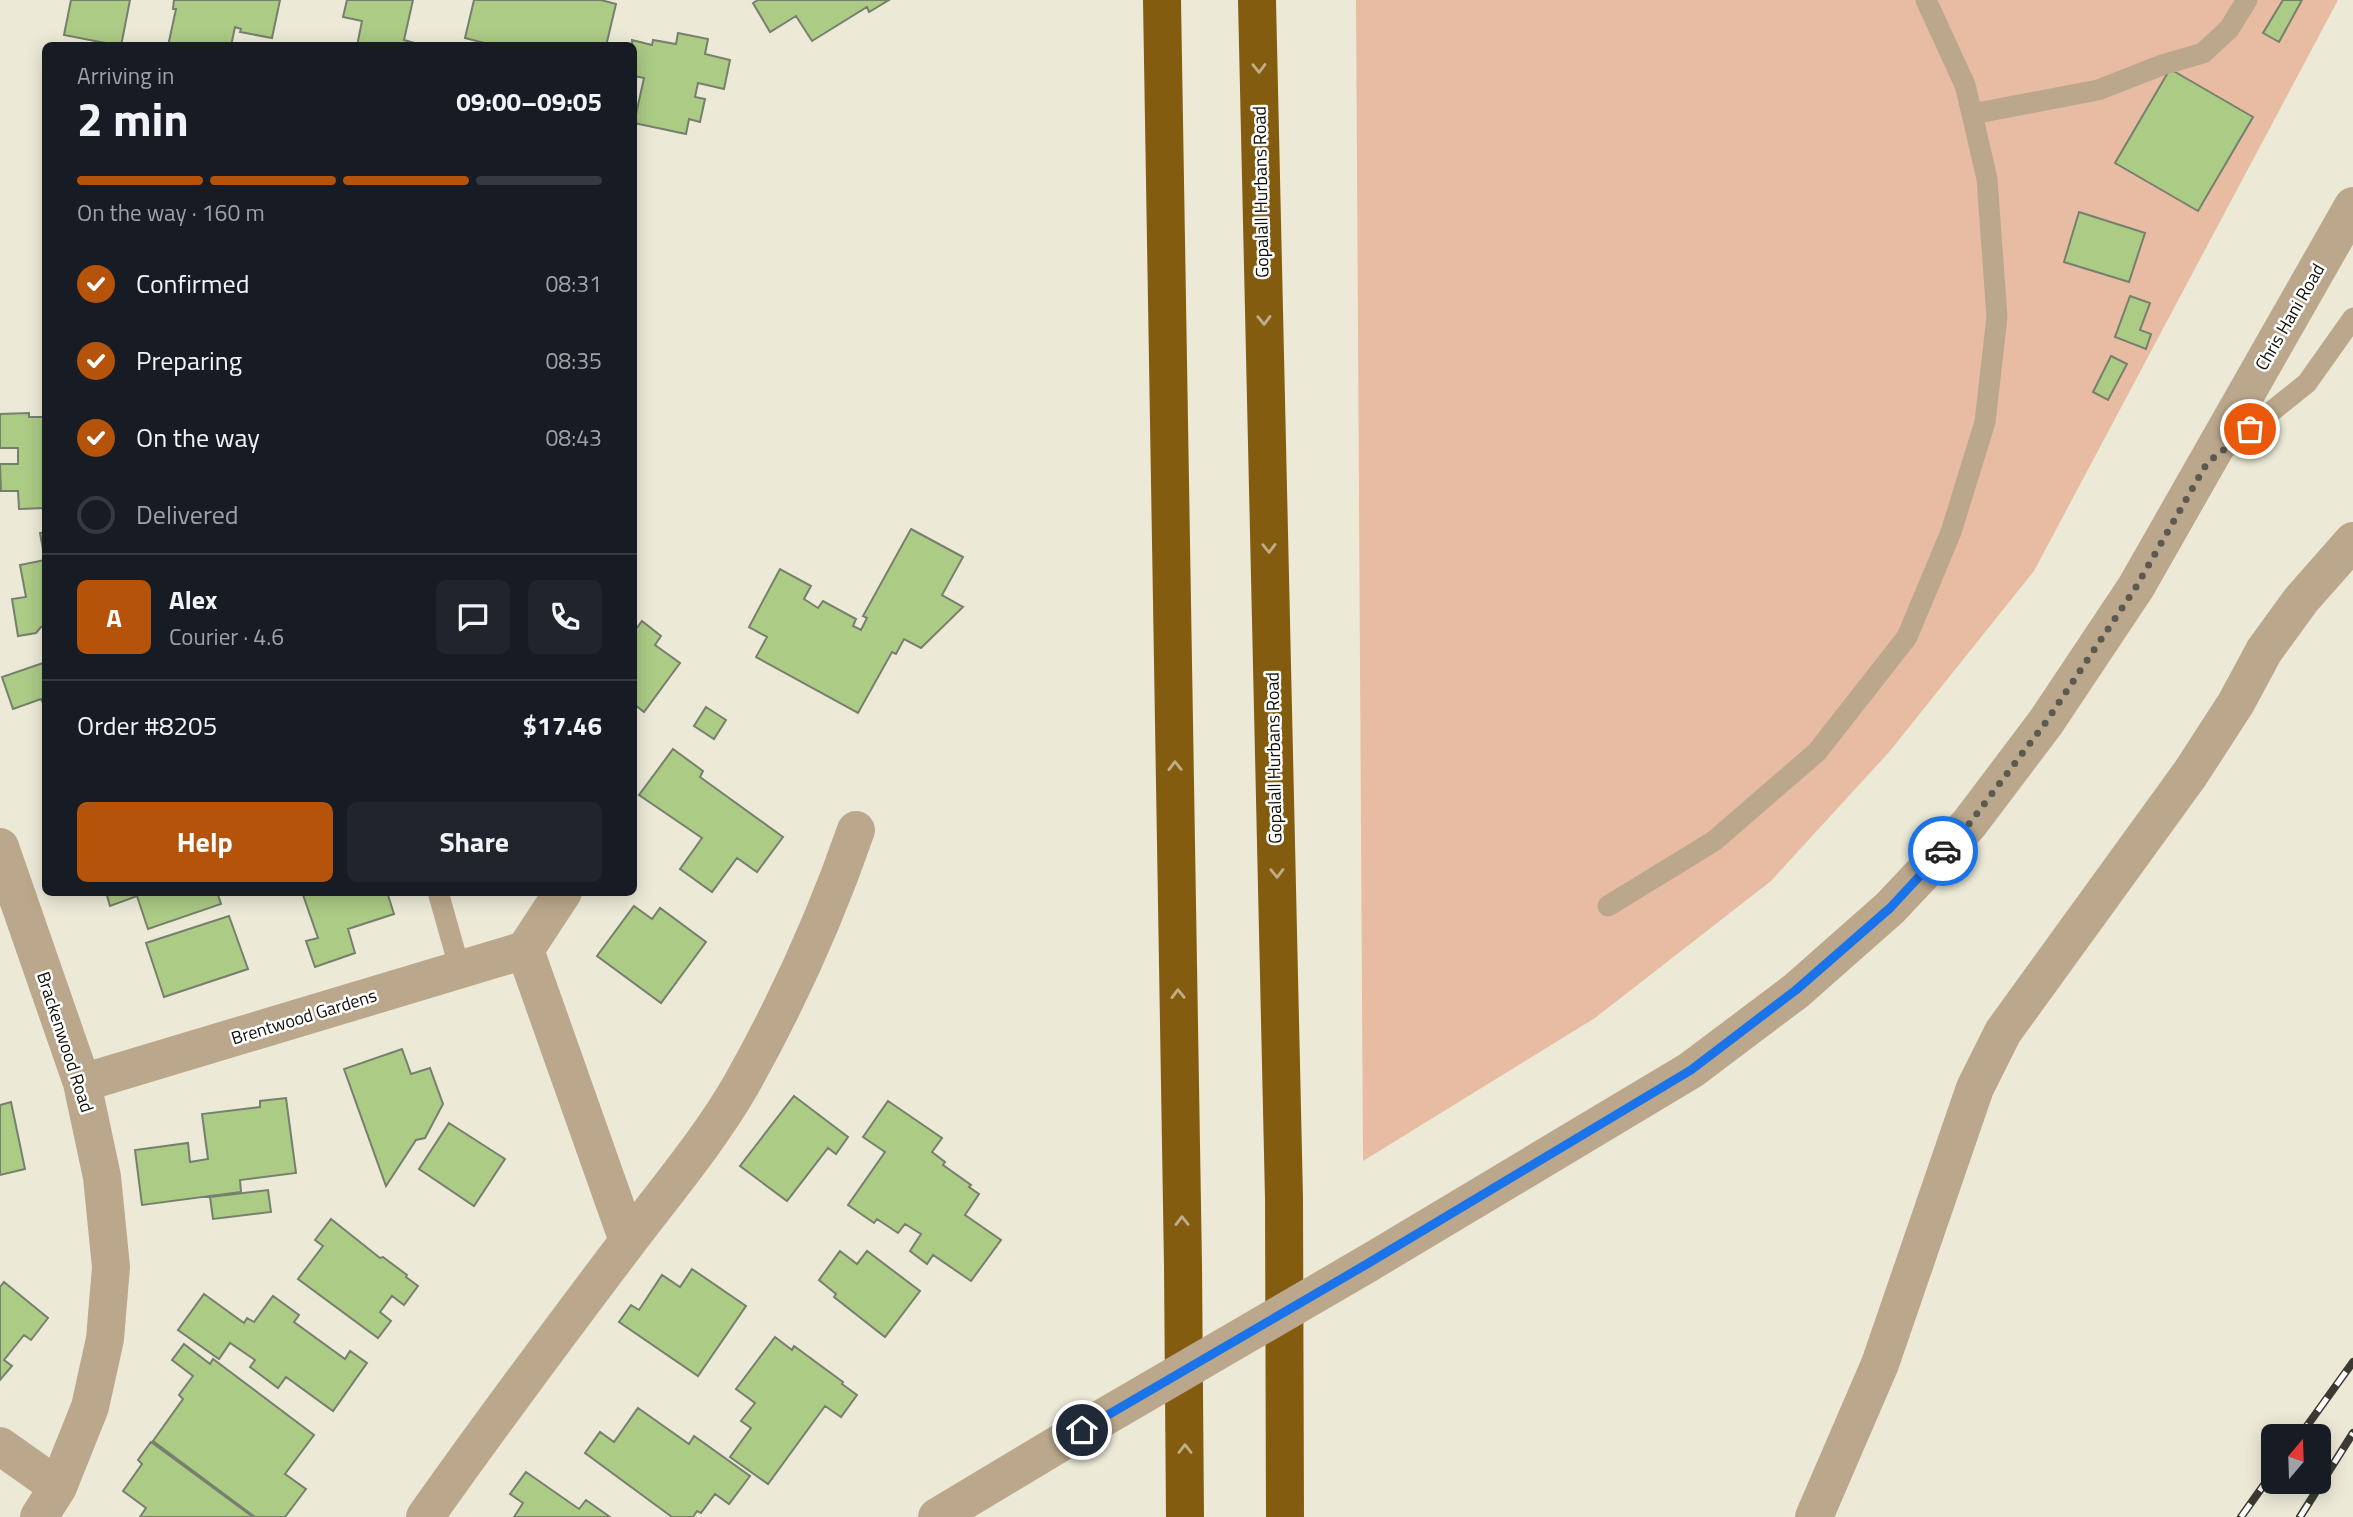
<!DOCTYPE html>
<html lang="en">
<head>
<meta charset="utf-8">
<style>
  :root { --surface:#171b24; --page:#20242c; --text:#f1f3f6; --muted:#9ea1a6; --line:#363941; --accent:#b45309 }
  body { margin:0; font-family:"Titillium Web",sans-serif; background:var(--page); color:var(--text); height:100vh; display:flex; flex-direction:column; font-size:26px; white-space:nowrap }
  * { box-sizing:border-box; margin:0 }
  p { font-size:23px; color:var(--muted) }
  .icon { flex:none; width:38px; height:38px; fill:none; stroke:currentColor; stroke-width:2; stroke-linecap:round; stroke-linejoin:round }
  .map { position:relative; flex:1; overflow:hidden }
  .side { position:absolute; left:42px; top:42px; width:595px; height:854px; display:flex; flex-direction:column; background:var(--surface); border-radius:10px; box-shadow:0 4px 18px #0003 }
  .side>* { flex:none }
  .needle { width:46px; rotate:19deg }
  .tools { position:absolute; left:2261px; top:1424px; display:grid; gap:14px }
  .tools a { display:grid; place-items:center; width:70px; height:70px; border-radius:10px; background:var(--surface); box-shadow:0 4px 18px #0003; font-size:35px }
  .pin { position:absolute; display:grid; place-items:center; width:60px; height:60px; color:#fff; margin:-30px; border:4px solid #fff; border-radius:50%; box-shadow:0 2px 7px #0007 }
  .courier { position:absolute; display:grid; place-items:center; width:70px; height:70px; margin:-35px; border:5px solid #1a73e8; border-radius:50%; background:#fff; color:#222; box-shadow:0 2px 9px #0007 }
  .overview em { font-style:normal; font-weight:700 }
  .overview div { display:flex; flex-direction:column-reverse }
  .overview { display:flex; align-items:center; justify-content:space-between; height:119px; padding:0 35px }
  h1 { font-size:46px; font-weight:700; line-height:52px }
  .bar { display:grid; grid-template-columns:repeat(4,1fr); gap:10px 7px; align-content:center; height:84px; padding:0 35px }
  .bar i { height:9px; border-radius:5px; background:var(--line) }
  .bar .current { background:var(--accent) }
  .bar p { grid-column:span 4 }
  .line { display:flex; align-items:center; gap:18px; padding:0 35px; border-top:2px solid var(--line) }
  .line div { flex:1 }
  .round { display:grid; place-items:center; flex:none; width:74px; height:74px; border-radius:10px; background:var(--page) }
  ol { padding:0 35px; list-style:none }
  li { display:flex; align-items:center; gap:21px; height:77px }
  li p { margin-inline-start:auto }
  li .icon { padding:7px; border-radius:50%; background:var(--accent); color:#fff; stroke-width:4 }
  li:last-child { color:var(--muted) }
  li i { width:38px; height:38px; border:4px solid var(--line); border-radius:50% }
  .button { display:flex; gap:14px; margin-top:auto; padding:14px 35px }
  .button a { flex:1; height:80px; border-radius:10px; background:var(--accent); color:#fff; font-size:28px; font-weight:700; line-height:80px; text-align:center }
  .button a+a { background:var(--page); color:var(--text) }
  .map>svg:first-child { display:block }
</style>
</head>
<body>
<div class="map">
<svg width="2353" height="1517" viewBox="0 0 2353 1517">
  <rect width="100%" height="100%" fill="#ecead7"/>
  <!-- green -->
  <path fill="#e7bca2" d="M1356,0H2338L2034,571L1890,751L1771,881L1595,1018L1363,1161Z"/>
  <!-- building -->
  <path fill="#accb85" stroke="#777f6e" stroke-width="2" d="M71,0H130L121,46L64,35Z
    M174,0H280L272,38L240,32L241,29L235,27L231,46H168L176,9H173Z
    M347,0H413L404,40L425,46H357L362,21L343,17Z
    M474,0H601L616,4L606,46H496L465,38Z
    M758,0H889L869,12L867,7L812,41L796,16L770,32L753,3Z
    M2283,0H2302L2279,42L2263,33Z
    M678,33L708,39L705,54L730,60L724,89L698,83L695,97L705,99L700,122L689,119L686,134L634,123L644,78L634,76L632,40L652,45L653,40L676,44Z
    M2170,69L2253,117L2198,211L2115,163Z
    M2079,212L2145,233L2129,282L2064,262Z
    M2130,296L2150,303L2140,330L2151,334L2146,349L2115,337Z
    M2111,356L2127,364L2108,400L2093,392Z
    M29,413V417H46V508L19,509L18,491H1L0,464H18V448H0V414Z
    M911,529L963,557L942,595L963,607L921,648L904,639L896,654L892,652L858,713L756,657L767,637L749,627L780,569L811,586L804,599L818,608L823,601L856,619L853,626L861,630L867,618L863,616Z
    M46,532V626L41,627L36,633L18,636L12,599L26,597L20,565L45,560L40,533Z
    M642,621L661,636L655,645L680,663L644,712L634,704V627L636,629Z
    M46,662V702L43,703L41,699L13,709L2,677Z
    M706,707L726,720L714,739L694,726Z
    M673,749L703,771L700,777L783,837L757,872L737,858L712,892L680,869L702,838L639,795Z
    M106,892H217L221,904L148,929L137,896L110,906Z
    M302,892H387L394,914L348,929L355,953L315,967L306,941L318,938Z
    M634,906L652,919L660,908L706,942L661,1003L597,956Z
    M229,916L248,969L164,997L146,943Z
    M402,1049L411,1074L430,1068L443,1104L425,1138L416,1140L386,1186L344,1069Z
    M794,1096L848,1137L836,1154L828,1148L787,1201L740,1166Z
    M286,1098L296,1173L240,1180L241,1192L142,1205L135,1150L188,1143L190,1162L208,1159L202,1114L260,1107V1101Z
    M888,1101L942,1138L932,1152L945,1162L943,1165L971,1185L969,1187L979,1194L965,1215L1001,1240L971,1281L933,1255L927,1264L910,1251L921,1234L905,1224L898,1233L877,1219L874,1223L848,1205L885,1152L863,1137Z
    M11,1102L25,1169L0,1175V1105Z
    M449,1123L505,1159L474,1206L419,1169Z
    M268,1190L271,1212L213,1219L210,1197Z
    M331,1219L380,1258L383,1257L407,1275L406,1277L418,1286L404,1305L392,1296L380,1312L391,1321L378,1338L298,1279L323,1246L315,1240Z
    M840,1251L857,1264L867,1251L920,1291L885,1337L834,1297L836,1294L819,1280Z
    M692,1269L746,1306L698,1376L619,1322L631,1305L639,1310L662,1275L680,1287Z
    M4,1282L48,1318L31,1340L24,1335L4,1360L12,1366L0,1380V1287Z
    M204,1294L244,1323L247,1318L254,1322L273,1296L299,1315L294,1322L345,1359L350,1351L367,1363L333,1411L286,1377L278,1388L250,1367L255,1360L230,1343L219,1359L178,1330Z
    M775,1337L792,1350L794,1346L843,1382L842,1384L857,1395L841,1417L825,1406L768,1484L730,1457L751,1428L741,1421L755,1403L736,1389Z
    M184,1344L210,1364L213,1359L314,1435L285,1474L306,1489L285,1517H255L153,1441L183,1399L179,1395L193,1376L172,1360Z
    M638,1408L689,1444L694,1436L750,1476L729,1504L715,1494L701,1513L697,1511L693,1517H672L585,1453L600,1432L614,1442Z
    M151,1442L253,1517H140L146,1508L123,1491L142,1464L138,1460Z
    M526,1472L579,1509L586,1500L610,1517H514L523,1503L510,1494Z"/>
  <g fill="none" stroke-linecap="round" stroke-linejoin="round">
    <!-- service -->
    <path stroke="#bba88c" stroke-width="21" d="M1972,114L2098,90L2162,65L2203,53L2229,29L2247,0
      M2226,448L2307,383L2353,318
      M438,892L460,970
      M1608,906L1714,841L1817,752L1907,637L1951,532L1985,422L1997,317L1987,179L1972,114L1965,85L1926,0"/>
    <!-- minor -->
    <path stroke="#bba88c" stroke-width="38" d="M0,847L82,1083L102,1177L111,1267L105,1339L90,1407L58,1487L39,1517
      M525,950L628,1241
      M82,1083L525,950L563,892
      M0,1446L58,1487
      M425,1517C490,1425 558,1334 626,1244C665,1192 708,1142 741,1085C786,1005 826,917 856,830
      M1814,1517L1880,1364L1975,1088L2003,1032L2190,774L2236,703L2264,651L2301,600L2353,541"/>
    <!-- tertiary -->
    <path stroke="#bba88c" stroke-width="38" d="M1367,1264L1691,1070L1796,991L1890,908L1969,824L2046,722L2136,587L2353,206
      M937,1517L1082,1430"/>
    <!-- motorway -->
    <path stroke="#835c10" stroke-width="38" d="M1162,0L1183,1265L1185,1517
      M1257,0L1284,1198L1285,1517"/>
    <defs>
      <path id="rail" d="M2299,1437L2353,1362
        M2241,1517L2273,1472
        M2300,1517L2353,1433"/>
    </defs>
    <!-- rail casing -->
    <use href="#rail" stroke="#3b3a31" stroke-width="8"/>
    <!-- rail -->
    <use href="#rail" stroke="#fff" stroke-width="5" stroke-dasharray="16" stroke-linecap="butt"/>
    <!-- tertiary-bridge -->
    <path stroke="#bba88c" stroke-width="38" d="M1082,1430L1367,1264"/>
  </g>
  <!-- one-way arrows -->
  <defs><path id="oneway-chevron" d="M-2-3.5L2.5 0L-2 3.5" fill="none" stroke-width="1.6" stroke-linecap="round" stroke-linejoin="round" transform="scale(1.75)"/></defs>
  <g stroke="#c1ae88">
    <use href="#oneway-chevron" transform="translate(1259 68) rotate(89)"/>
    <use href="#oneway-chevron" transform="translate(1264 320) rotate(89)"/>
    <use href="#oneway-chevron" transform="translate(1269 548) rotate(89)"/>
    <use href="#oneway-chevron" transform="translate(1175 766) rotate(-91)"/>
    <use href="#oneway-chevron" transform="translate(1277 873) rotate(89)"/>
    <use href="#oneway-chevron" transform="translate(1178 994) rotate(-91)"/>
    <use href="#oneway-chevron" transform="translate(1182 1221) rotate(-91)"/>
    <use href="#oneway-chevron" transform="translate(1185 1449) rotate(-90)"/>
  </g>
  <g fill="none" stroke-linecap="round" stroke-linejoin="round">
    <!-- done -->
    <path stroke="#5c5a50" stroke-width="7" stroke-dasharray="0 12.6" d="M1943,851L1969,824L2046,722L2136,587L2207,463L2250,429"/>
    <!-- route -->
    <path stroke="#1a73e8" stroke-width="9" d="M1082,1430L1367,1264L1691,1070L1796,990L1890,908L1943,851"/>
  </g>
  <g text-anchor="middle" stroke-width="5" stroke-linejoin="round" paint-order="stroke">
    <!-- street labels -->
    <g font-size="18" fill="#0e0d07" stroke="#fff">
      <text transform="translate(1261 192) rotate(-91)" y="6">Gopalall Hurbans Road</text>
      <text transform="translate(2290 317) rotate(-60)" y="6">Chris Hani Road</text>
      <text transform="translate(1274 758) rotate(-91)" y="6">Gopalall Hurbans Road</text>
      <text transform="translate(304 1017) rotate(-17)" y="6">Brentwood Gardens</text>
      <text transform="translate(65 1042) rotate(72)" y="6">Brackenwood Road</text>
    </g>
  </g>
</svg>
<div class="tools">
<a><svg class="needle" viewBox="-14 -14 28 28"><path d="M0-13l5 13h-10z" fill="#e53935"/><path d="M0 13l5-13h-10z" fill="#9ea1a6"/></svg></a>
</div>
<div class="pin" style="left:2250px;top:429px;background:#ea580c"><svg class="icon" aria-label="bag" viewBox="0 0 24 24"><path d="M5 8h14l-1 12H6zM9 8a3 3 0 0 1 6 0"/></svg></div>
<div class="pin" style="left:1082px;top:1430px;background:#1f2937"><svg class="icon" aria-label="home" viewBox="0 0 24 24"><path d="M3 11l9-7 9 7M6 9v11h12V9"/></svg></div>
<div class="courier" style="left:1943px;top:851px"><svg class="icon" aria-label="car" viewBox="0 0 24 24"><path d="M5 17H2v-5l4-1 3-4h7l3 4 3 1v5h-3M9 17h6M6 11h13"/><circle cx="7" cy="17" r="2"/><circle cx="17" cy="17" r="2"/></svg></div>
<section class="side">
<div class="overview"><div><h1>2 min</h1><p>Arriving in</p></div><em>09:00–09:05</em></div>
<div class="bar"><i class="current"></i><i class="current"></i><i class="current"></i><i></i><p>On the way · 160 m</p></div>
<ol>
<li><svg class="icon" aria-label="check" viewBox="0 0 24 24"><path d="M5 12l5 5 9-10"/></svg>Confirmed<p>08:31</p></li>
<li><svg class="icon" aria-label="check" viewBox="0 0 24 24"><path d="M5 12l5 5 9-10"/></svg>Preparing<p>08:35</p></li>
<li><svg class="icon" aria-label="check" viewBox="0 0 24 24"><path d="M5 12l5 5 9-10"/></svg>On the way<p>08:43</p></li>
<li><i></i>Delivered</li>
</ol>
<div class="line" style="height:126px"><b class="round" style="background:var(--accent);color:#fff">A</b><div><b>Alex</b><p>Courier · 4.6</p></div><a class="round"><svg class="icon" aria-label="chat" viewBox="0 0 24 24"><path d="M4 5h16v11H9l-5 4z"/></svg></a><a class="round"><svg class="icon" aria-label="phone" viewBox="0 0 24 24"><path d="M5 4h4l2 5-3 2q2 4 5 5l2-3 5 2v4C11 20 4 13 5 4z"/></svg></a></div>
<div class="line" style="height:91px"><div>Order #8205</div><b>$17.46</b></div>
<div class="button"><a>Help</a><a>Share</a></div>
</section>
</div>
</body>
</html>
